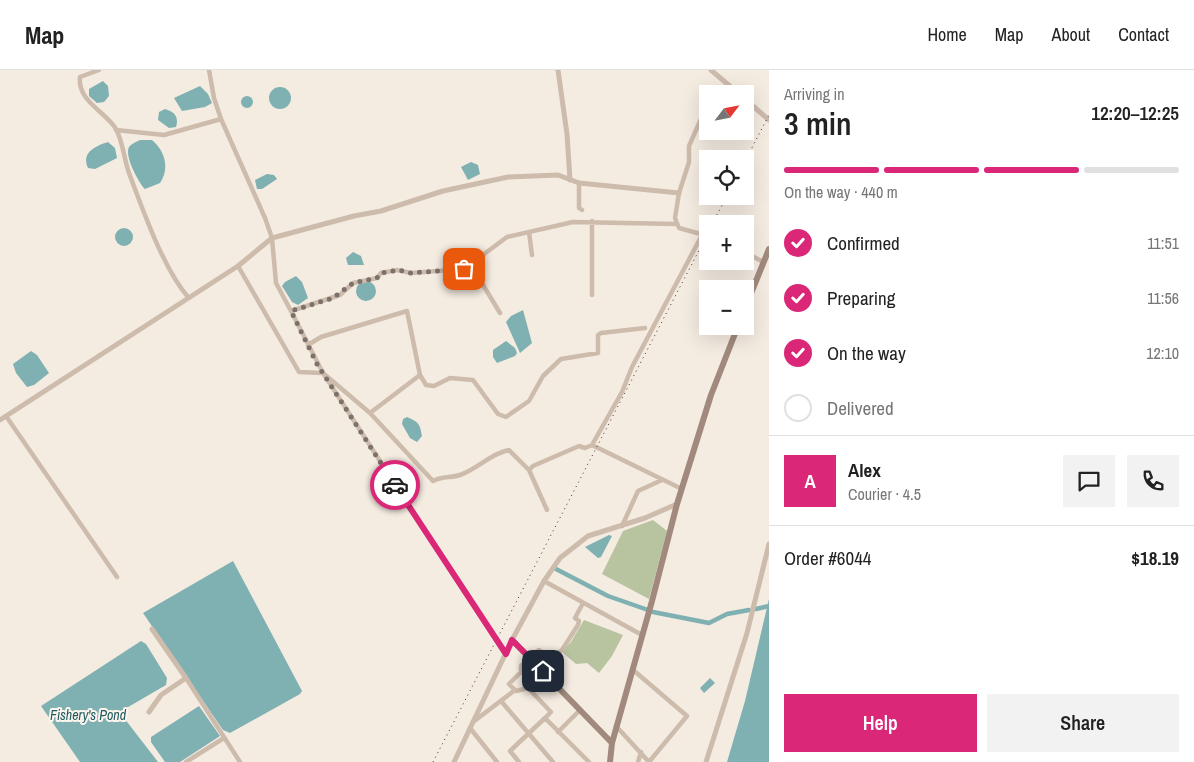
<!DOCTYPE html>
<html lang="en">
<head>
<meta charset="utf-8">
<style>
  :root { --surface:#fff; --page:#f2f2f2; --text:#222; --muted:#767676; --line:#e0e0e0; --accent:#db2777 }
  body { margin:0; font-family:"Archivo Narrow",sans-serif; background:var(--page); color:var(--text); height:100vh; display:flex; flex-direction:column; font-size:19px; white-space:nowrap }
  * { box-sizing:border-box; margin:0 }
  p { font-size:16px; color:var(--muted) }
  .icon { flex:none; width:28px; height:28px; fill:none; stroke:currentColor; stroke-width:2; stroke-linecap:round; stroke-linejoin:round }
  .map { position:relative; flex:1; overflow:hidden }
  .side { display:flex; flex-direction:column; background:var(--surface); width:425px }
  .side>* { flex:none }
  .needle { width:32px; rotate:58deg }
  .buttons { position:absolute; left:699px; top:15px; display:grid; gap:10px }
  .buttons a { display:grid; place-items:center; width:55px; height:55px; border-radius:0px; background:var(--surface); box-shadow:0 5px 20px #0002; font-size:25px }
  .pin { position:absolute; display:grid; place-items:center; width:42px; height:42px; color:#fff; margin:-21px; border-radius:10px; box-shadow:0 2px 8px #0006 }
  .courier { position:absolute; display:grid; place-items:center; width:50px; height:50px; margin:-25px; border:4px solid #db2777; border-radius:50%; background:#fff; color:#222; box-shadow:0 1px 6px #0007 }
  .headline em { font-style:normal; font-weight:600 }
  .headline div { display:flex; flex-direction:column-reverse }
  .headline { display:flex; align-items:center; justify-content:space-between; height:85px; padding:0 15px }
  h1 { font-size:32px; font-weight:600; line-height:38px }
  .bar { display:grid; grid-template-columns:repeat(4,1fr); gap:8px 5px; align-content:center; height:60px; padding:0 15px }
  .bar i { height:6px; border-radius:4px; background:var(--line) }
  .bar .on { background:var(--accent) }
  .bar p { grid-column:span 4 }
  .line { display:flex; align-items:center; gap:12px; padding:0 15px; border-top:1px solid var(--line) }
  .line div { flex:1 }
  .round { display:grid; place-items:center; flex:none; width:52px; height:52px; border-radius:0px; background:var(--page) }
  ol { padding:0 15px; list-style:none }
  li { display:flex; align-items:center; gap:15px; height:55px }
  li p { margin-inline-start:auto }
  li .icon { padding:5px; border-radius:50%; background:var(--accent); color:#fff; stroke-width:4 }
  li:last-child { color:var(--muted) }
  li i { width:28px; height:28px; border:2px solid var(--line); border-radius:50% }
  .button { display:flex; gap:10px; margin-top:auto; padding:10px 15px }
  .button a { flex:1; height:58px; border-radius:0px; background:var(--accent); color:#fff; font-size:20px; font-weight:600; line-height:58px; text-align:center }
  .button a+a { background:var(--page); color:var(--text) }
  header { display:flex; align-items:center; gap:30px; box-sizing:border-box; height:70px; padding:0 25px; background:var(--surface); border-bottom:1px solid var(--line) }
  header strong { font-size:24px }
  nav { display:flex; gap:28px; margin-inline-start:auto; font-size:18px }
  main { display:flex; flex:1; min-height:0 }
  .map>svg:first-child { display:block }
</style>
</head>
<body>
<header>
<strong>Map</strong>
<nav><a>Home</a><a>Map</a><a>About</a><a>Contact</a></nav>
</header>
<main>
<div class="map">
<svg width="769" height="692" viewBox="0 0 769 692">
  <rect width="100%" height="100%" fill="#f4ebe1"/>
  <!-- green -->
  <path fill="#b8c4a0" d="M653,450L667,461L649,529L602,504L623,461Z
    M584,550L623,565L612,586L599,603L587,593L576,594L563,583V580L571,572Z"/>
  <!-- water -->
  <path fill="#7fb0b2" d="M103,11L108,16L109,26L104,32L97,33L89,26V19Z
    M200,16L208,24L212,33L205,37L182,41L174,28Z
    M269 28a11 11 0 1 1 22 0a11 11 0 1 1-22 0Z
    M241 32a6 6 0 1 1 12 0a6 6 0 1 1-12 0Z
    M165,39C175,42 179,47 176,57L169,58L158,50L159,42Z
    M140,70H152C165,81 170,98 160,113L145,119C139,113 124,86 129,77C131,74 136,72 140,70Z
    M108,72L115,78L117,88L95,99L88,98C81,83 95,76 108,72Z
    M471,92L478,95L480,104L468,110L461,97Z
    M267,104L274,105L277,109L262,119H257L255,110Z
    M115 167a9 9 0 1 1 18 0a9 9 0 1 1-18 0Z
    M353,182L361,186L364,195H348L346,188Z
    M296,206L302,212L308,228L298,235L292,232L282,216L285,212Z
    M356 221a10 10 0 1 1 20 0a10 10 0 1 1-20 0Z
    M523,240L532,273L520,283L506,252L511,246Z
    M506,271L515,278L517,283L515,286L497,293L493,287V280Z
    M31,281L37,285L49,303L34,315L27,317L16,303L13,294Z
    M407,347C418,352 420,353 422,366L417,372L410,368L402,354L403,349Z
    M609,465L612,466L601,487L598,488L585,477Z
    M233,491L302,621L300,624L230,663L223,660L143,543Z
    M769,529V692H727L745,631Z
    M141,571L146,574L167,608L166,615L123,640L121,644L158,692H80L41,636Z
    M710,608L715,613L704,623L700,618Z
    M199,636L220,666L180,692H165L151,672V667Z"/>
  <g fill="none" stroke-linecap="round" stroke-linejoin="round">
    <!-- canal -->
    <path stroke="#7fb0b2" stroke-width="4.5" d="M556,499L608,526L648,540
      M756,539L769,536
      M653,542L709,553L727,544L749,540"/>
    <!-- minor -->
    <path stroke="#cdbbac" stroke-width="4.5" d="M99,0L80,7C77,31 106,42 116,59C123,72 124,89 129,103C143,140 163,198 188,227
      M209,0L214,28L221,49L265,148L272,168L276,213L291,241
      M724,24L729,15
      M708,48L701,49L689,76V92L679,123L675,148L679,158L708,166
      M116,60L164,65L221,49
      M579,113V138L582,140
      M592,151V225
      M676,154L573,152L507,167L464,199L411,203L397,200L381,203L377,208L353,213L340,225L291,241L323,303L370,343L433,411C442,406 451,408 460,405C478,399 491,383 509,380L529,400L533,396L579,376L585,378L592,375L622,322L632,297L702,165
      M529,162L532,185
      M745,182L763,192
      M471,195L500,243
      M238,196L299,302L323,303L505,584
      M308,275L321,267L407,241L420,305
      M370,343L420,305L426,315L434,316L450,308L473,310L498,344L506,347L529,331L543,306L561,289L598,283V265L601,263L645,258
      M6,346L117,507
      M592,375L682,419
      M529,400L547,440
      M622,456L638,421L662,410
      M544,511L642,565
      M632,599L687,646L649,692
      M186,608L240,692
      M501,631L553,692
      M545,648L551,642L528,618L516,621L509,614L521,602V596L539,580L550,588L562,580L578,555L579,551L575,548L583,533
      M473,652L515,620
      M616,656L649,692
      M470,658L497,692
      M558,662L580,640
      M186,692L224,668
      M519,692L510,681L545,648L589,692
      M638,692L641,682"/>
    <!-- tertiary -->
    <path stroke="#cdbbac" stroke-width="5" d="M558,0L567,64L570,110
      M711,0L739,24
      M745,29L769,50
      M0,350L238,196L272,168L354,146L381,141L443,121L508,107L558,105L579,113L679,123
      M149,642L161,625L186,608L152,559
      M454,692L512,570L544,511L560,488L588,466L645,448L677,434
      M706,692L747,563L769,474"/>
    <!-- secondary -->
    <path stroke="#a18a7d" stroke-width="6" d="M745,238L769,179
      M512,570L612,673
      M610,692L612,673L652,531L677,434L711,325L738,256"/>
    <!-- rail -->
    <path stroke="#3b302b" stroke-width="1" stroke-dasharray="1 4" stroke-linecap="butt" d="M745,91L769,45
      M712,154L727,126
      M433,692L708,163"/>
  </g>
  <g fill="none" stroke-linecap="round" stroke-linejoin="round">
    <!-- done -->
    <path stroke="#7c716b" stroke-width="5" stroke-dasharray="0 9" d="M395,415L317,294L291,241L333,228L353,213L377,208L381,203L398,200L411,203L464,199"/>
    <!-- route -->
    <path stroke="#db2777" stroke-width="6" d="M395,415L506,584L512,570L543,601"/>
  </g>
  <g text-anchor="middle" stroke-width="4" stroke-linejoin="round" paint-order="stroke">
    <!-- water labels -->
    <g font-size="14" font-style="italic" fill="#1f5a5e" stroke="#fbf5ee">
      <text x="88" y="650">Fishery's Pond</text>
    </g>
  </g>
</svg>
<div class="buttons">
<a><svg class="needle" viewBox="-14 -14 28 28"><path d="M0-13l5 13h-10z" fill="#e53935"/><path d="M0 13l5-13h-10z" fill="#767676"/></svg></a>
<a><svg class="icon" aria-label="locate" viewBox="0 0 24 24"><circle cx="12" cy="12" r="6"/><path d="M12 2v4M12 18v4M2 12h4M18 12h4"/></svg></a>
<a>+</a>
<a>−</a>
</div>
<div class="pin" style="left:464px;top:199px;background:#ea580c"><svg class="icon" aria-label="bag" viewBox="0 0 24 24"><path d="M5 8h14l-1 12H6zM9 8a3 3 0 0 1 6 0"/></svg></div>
<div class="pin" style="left:543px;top:601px;background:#1f2937"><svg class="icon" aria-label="home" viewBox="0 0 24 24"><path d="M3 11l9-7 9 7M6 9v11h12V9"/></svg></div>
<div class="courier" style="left:395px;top:415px"><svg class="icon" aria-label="car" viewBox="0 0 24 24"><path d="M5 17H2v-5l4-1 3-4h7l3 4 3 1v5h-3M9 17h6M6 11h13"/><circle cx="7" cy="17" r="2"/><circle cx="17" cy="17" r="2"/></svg></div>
</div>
<section class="side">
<div class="headline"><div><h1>3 min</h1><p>Arriving in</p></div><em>12:20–12:25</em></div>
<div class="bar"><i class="on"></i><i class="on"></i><i class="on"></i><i></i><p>On the way · 440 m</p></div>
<ol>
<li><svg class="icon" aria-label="check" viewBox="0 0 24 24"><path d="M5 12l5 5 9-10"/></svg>Confirmed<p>11:51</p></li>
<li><svg class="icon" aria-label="check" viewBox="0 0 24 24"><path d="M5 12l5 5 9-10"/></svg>Preparing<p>11:56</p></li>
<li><svg class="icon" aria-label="check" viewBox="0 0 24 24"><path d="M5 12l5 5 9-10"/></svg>On the way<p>12:10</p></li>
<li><i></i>Delivered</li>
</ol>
<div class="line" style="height:90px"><b class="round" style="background:var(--accent);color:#fff">A</b><div><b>Alex</b><p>Courier · 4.5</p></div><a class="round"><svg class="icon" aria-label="chat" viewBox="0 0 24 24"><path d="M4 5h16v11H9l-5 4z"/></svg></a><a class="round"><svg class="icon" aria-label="phone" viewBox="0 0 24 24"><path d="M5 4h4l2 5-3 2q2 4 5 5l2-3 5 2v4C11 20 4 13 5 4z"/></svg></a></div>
<div class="line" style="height:65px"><div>Order #6044</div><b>$18.19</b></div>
<div class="button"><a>Help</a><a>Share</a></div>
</section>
</main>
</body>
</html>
